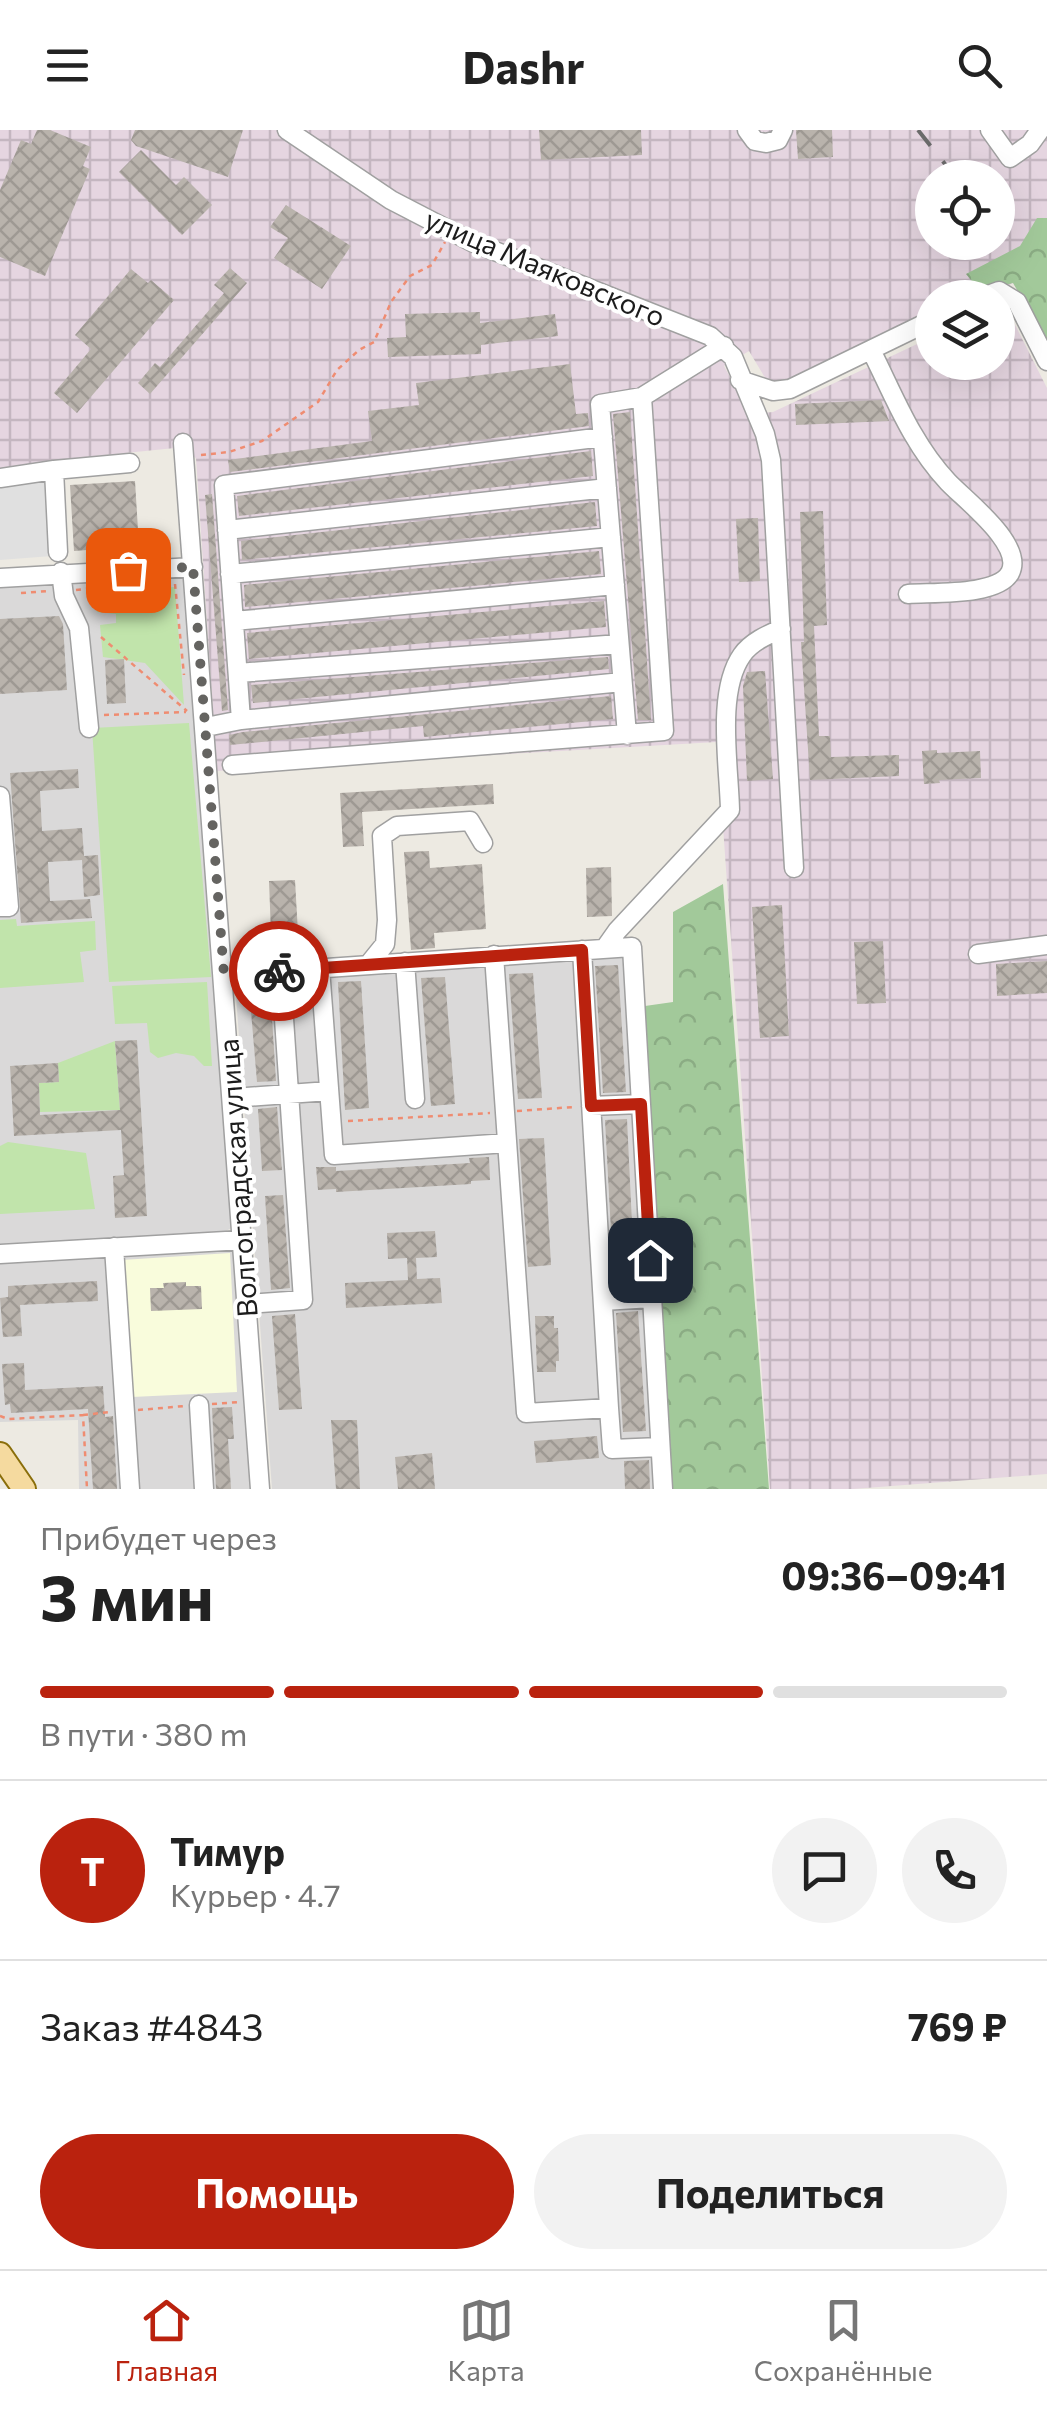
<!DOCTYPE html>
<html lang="ru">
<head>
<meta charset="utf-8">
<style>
  :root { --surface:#fff; --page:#f2f2f2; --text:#222; --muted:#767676; --line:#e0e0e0; --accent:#ba220e }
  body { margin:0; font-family:Commissioner,sans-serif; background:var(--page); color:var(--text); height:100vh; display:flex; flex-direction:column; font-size:38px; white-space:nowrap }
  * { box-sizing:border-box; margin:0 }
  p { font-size:32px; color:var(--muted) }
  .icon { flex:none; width:55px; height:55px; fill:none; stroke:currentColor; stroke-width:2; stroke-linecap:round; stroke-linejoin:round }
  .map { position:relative; height:1359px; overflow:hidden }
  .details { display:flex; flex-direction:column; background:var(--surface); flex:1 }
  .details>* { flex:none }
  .controls { position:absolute; left:915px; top:30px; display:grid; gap:20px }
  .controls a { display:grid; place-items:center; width:100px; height:100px; border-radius:50%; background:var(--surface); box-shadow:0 10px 40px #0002; font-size:50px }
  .pin { position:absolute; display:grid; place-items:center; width:85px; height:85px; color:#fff; margin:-42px; border-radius:20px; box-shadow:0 5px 15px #0006 }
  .courier { position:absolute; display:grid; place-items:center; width:100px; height:100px; margin:-50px; border:8px solid #ba220e; border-radius:50%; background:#fff; color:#222; box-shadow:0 2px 12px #0007 }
  .overview em { font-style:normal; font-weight:700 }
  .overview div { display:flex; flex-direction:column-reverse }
  .overview { display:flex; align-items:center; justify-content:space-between; height:170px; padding:0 40px }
  h1 { font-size:65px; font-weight:700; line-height:75px }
  .bar { display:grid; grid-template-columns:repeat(4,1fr); gap:15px 10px; align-content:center; height:120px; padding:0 40px }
  .bar i { height:12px; border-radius:8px; background:var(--line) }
  .bar .selected { background:var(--accent) }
  .bar p { grid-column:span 4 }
  .line { display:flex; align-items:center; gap:25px; padding:0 40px; border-top:2px solid var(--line) }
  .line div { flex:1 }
  .round { display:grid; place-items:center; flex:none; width:105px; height:105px; border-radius:52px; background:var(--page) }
  .primary-button { display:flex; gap:20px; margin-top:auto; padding:20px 40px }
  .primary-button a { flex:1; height:115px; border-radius:60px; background:var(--accent); color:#fff; font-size:40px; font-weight:700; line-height:115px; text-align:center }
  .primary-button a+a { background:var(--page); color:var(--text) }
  header { display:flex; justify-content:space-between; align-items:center; height:130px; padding:0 40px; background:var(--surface); font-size:45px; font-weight:700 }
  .dock { display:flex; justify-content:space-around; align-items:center; height:140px; border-top:2px solid var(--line); background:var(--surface); font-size:28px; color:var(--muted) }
  .dock a { display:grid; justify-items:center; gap:5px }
  .dock .selected { color:var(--accent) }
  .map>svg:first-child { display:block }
</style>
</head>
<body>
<header><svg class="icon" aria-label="menu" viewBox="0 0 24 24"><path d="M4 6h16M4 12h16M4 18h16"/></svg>Dashr<svg class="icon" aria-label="search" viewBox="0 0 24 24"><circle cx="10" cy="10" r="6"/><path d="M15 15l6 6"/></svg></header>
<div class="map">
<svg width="1047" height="1359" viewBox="0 0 1047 1359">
  <defs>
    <pattern id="industrial-grid" width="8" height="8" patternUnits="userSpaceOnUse" patternTransform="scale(2.5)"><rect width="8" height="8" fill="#e5d5e0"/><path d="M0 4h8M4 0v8" fill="none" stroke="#c4b6c0"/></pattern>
    <pattern id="forest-crowns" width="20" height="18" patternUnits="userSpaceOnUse" patternTransform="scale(2.5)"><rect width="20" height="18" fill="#a2c99a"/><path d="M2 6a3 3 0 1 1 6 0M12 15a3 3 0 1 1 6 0" fill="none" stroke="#8bac84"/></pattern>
    <pattern id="building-cross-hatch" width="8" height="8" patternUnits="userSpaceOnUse" patternTransform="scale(2.5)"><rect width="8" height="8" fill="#b9b3ac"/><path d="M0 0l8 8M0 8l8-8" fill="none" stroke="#9e9993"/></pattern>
  </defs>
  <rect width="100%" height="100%" fill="#edeae2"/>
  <!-- residential -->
  <path fill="#dad9d9" d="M180,443L188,451L235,1096L226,1101L0,1115V454Z
    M628,824L657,1359H272L235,852Z
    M237,1116L254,1359H79L78,1290L0,1292V1128Z"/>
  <!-- industrial -->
  <path fill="url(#industrial-grid)" fill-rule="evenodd" d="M0,0H1047V211L1013,153L980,167L932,168V189L773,261L749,221L724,236L750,284L773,282L932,207V232H998V176L1004,173L1047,258V1344L853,1359H770L717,612L217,641L196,328L175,318L66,329L0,343ZM932,48H998V112H932Z"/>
  <!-- education -->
  <path fill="#f9fcdc" d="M230,1123L237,1262L132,1267L122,1130Z"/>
  <!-- grass -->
  <path fill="#c1e4ab" d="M175,457L184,575L145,533L103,527L100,495L116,493V484L97,482L92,461Z
    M189,593L211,847L109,852L92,598Z
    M16,789L17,796L95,791L96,820L80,822L84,852L0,858V790Z
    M207,852L212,936H204L194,926L176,923L158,928L150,922L147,893L115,894L112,856Z
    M115,911L120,980L40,982L39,953L59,952L58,933Z
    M8,1012L86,1023L95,1079L0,1084V1016Z"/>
  <!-- forest -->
  <path fill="url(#forest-crowns)" d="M1037,88H1047V211L1013,153L980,161L966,144L1020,116Z
    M723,754L769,1359H669L645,876L673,872V782Z"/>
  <!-- parking -->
  <path fill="#e0e0e0" d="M46,346L52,426L0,430V352Z"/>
  <!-- building -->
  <path fill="url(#building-cross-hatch)" d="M37,0H50L91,17L83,36L90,39L45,146L0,127V60L21,10L31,14Z
    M135,0H243L228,47L136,16L131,10Z
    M539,0H641L642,25L541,30Z
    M796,0H832L833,27L798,29Z
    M141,20L176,55L184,47L212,75L182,105L119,42Z
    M286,75L351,116L322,159L274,128L288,108L270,97Z
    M230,138L247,153L150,264L138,253L155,233L160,237L224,163L214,155Z
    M131,139L148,153L151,150L174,170L77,283L54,263L91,219L75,205Z
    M480,182V193L555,184L558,206L481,215V224L388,227L387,208L406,207L405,184Z
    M570,234L576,284L588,283L589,296L230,342L228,330L372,311L368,281L419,275L416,253Z
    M881,270L889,291L796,295L795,274Z
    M630,282L651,590H638L613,284Z
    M591,321L593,346L239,386L237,366Z
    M135,351L139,416L74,421L70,355Z
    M212,364L228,580L222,581L205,365Z
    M595,372L597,396L242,430L241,411Z
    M823,381L827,495L814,496L819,606H830L831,627L899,625V646L810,650L801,512H804L800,382Z
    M758,388L760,451L739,452L736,389Z
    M599,421L601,444L245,477L244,455Z
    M604,471L606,497L249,529L247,503Z
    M59,486L63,494L67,560L0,564V489Z
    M608,527L609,539L253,573L251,555Z
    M124,529L126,573L107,574L105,530Z
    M765,541L773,649L747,651L743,556L747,542Z
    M611,566L613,589L424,607L423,596L230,615L229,605L243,602Z
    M937,620V623L980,621L981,648L939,650L940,653L924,654L922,621Z
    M78,639L79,658L40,661L42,701L82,698L84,726L98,725L100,765L84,767L82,730L48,732L50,771L90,769L92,788L21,793L10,643Z
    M493,654L494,674L362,682L364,716L343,717L340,663Z
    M429,721L430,738L482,734L486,799L434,803L435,818L411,820L404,722Z
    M611,737L612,786L587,787L586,738Z
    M295,750L298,803L271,804L269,751Z
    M782,775L789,906L760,908L752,777Z
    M883,811L886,873L857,874L854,812Z
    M1047,831V863L997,866L996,834Z
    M618,835L626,962L603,963L595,836Z
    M533,843L542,968L518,969L509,844Z
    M445,847L455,974L431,976L421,848Z
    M361,851L369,978L345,980L338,852Z
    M270,856L276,951L257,952L249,858Z
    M137,910L147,1086L115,1088L113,1046L124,1045L121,1000L14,1006L10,936L58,933L59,952L39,953L40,985L120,980L115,911Z
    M277,977L282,1040L262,1041L258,979Z
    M627,989L635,1156L614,1158L605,990Z
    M544,1008L551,1135L528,1137L519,1009Z
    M489,1027L490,1050L471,1051V1054L336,1062V1059L318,1060L316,1037H336V1041L470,1033L469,1028Z
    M283,1065L290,1158L271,1160L265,1066Z
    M435,1101L437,1127L416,1128L417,1149L440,1148L442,1173L346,1178L345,1153L408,1150L407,1128L388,1129L387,1103Z
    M97,1151L98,1171L20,1175L22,1206L3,1207L0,1168L8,1167V1156Z
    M186,1152V1156H201L202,1179L151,1181L150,1158H164L163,1153Z
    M638,1181L646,1301L623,1302L616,1183Z
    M295,1184L302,1279L279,1280L272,1186Z
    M535,1186H554V1198H558L559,1231H556V1242H537Z
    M24,1233L25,1260L103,1256L105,1287L113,1286L117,1359H93L88,1279L11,1283L10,1274L5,1275L2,1234Z
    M232,1277L234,1309H228L231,1359H216L212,1278Z
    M331,1290H357L360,1359H336Z
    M597,1306L599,1328L536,1333L534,1311Z
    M432,1323L435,1359H398L395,1327Z
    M649,1330L650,1359H625L624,1331Z"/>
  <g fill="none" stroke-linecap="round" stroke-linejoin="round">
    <defs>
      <path id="minor" d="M287,0L391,70L472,112L710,206L733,227L765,304L771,330L794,738
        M747,0L755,11L766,13L778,10L783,0
        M990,0L1010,28L1030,14L1040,0
        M980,168L999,161L1017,172L1047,231
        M871,220C894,266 912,314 948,352C965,370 1025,415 1010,443C997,466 933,462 908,464
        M740,250L773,261L790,259L932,190
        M183,313L260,1359
        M54,340L130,333
        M0,348L54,340L58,422
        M227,400L607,358
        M61,442L64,466L79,498L89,598
        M230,444L611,407
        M0,448L193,437
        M234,491L615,455
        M238,543L619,514
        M241,590L224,355L603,307
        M206,597L241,590L622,552
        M627,605L600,274L642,267
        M232,635L664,601L642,267L724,216
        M0,666L9,777H0
        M605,818L617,801L730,680C729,635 716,562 742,525C751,512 767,505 781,499
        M582,820L609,1278
        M978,824L1047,815
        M494,825L526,1283L609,1278L612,1319L660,1317
        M405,832L415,969
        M368,835L385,814L387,790L382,706L397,696L470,691L483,713
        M320,838L334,1025L507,1013
        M224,845L632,817L663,1359
        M233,968L329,961
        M591,976L641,974
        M114,1117L130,1359
        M0,1124L243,1110
        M603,1171L652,1168
        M247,1174L303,1170L282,859
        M199,1275L204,1359"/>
      <path id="major" d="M0,1324L24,1359"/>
    </defs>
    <!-- minor casing -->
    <use href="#minor" stroke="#a0a0a0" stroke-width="21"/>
    <!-- major casing -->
    <use href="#major" stroke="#8a6e0a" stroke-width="26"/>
    <!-- path -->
    <path stroke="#ef8c71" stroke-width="2.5" stroke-dasharray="5 5" stroke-linecap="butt" d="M201,325L229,322L262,311L318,272L337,240L359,220L374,212L391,172L410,146L432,135L445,112
      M175,454L184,545
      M76,460L93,458
      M21,463L48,461
      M101,507L187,581
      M104,585L186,582
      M517,981L574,977
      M348,991L490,983
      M212,1274L239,1272
      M138,1280L185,1276
      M83,1285L110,1282
      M0,1286L8,1289L83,1285L87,1359"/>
    <!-- minor -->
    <use href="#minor" stroke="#fff" stroke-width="18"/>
    <!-- major -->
    <use href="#major" stroke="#f5da9f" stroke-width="22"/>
    <!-- rail -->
    <path stroke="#6a6a6a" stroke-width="4" stroke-dasharray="20 20" stroke-linecap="butt" d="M918,0L956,48
      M998,98L1005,107"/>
  </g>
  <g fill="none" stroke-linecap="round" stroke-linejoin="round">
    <!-- done -->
    <path stroke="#656461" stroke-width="10" stroke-dasharray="0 18" d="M128,440L193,437L224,845L279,841"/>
    <!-- route -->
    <path stroke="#ba220e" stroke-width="12" d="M279,841L582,820L591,976L641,974L650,1130"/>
  </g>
  <g text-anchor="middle" stroke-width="8" stroke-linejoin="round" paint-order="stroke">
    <!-- street labels -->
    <g font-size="28" fill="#1c1c1c" stroke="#fff">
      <text transform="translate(545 138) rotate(23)" y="10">улица Маяковского</text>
      <text transform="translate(238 1048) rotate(-94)" y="10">Волгоградская улица</text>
    </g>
  </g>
</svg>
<div class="controls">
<a><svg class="icon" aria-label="locate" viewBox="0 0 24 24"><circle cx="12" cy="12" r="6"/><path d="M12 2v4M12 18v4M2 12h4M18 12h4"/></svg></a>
<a><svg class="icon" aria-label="layers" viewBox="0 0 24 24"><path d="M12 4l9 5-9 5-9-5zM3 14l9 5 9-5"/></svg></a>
</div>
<div class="pin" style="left:128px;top:440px;background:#ea580c"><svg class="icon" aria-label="bag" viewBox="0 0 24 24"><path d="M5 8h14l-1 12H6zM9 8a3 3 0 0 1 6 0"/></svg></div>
<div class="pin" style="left:650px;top:1130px;background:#1f2937"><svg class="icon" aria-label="home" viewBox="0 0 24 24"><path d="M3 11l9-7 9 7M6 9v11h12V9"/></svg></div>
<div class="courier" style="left:279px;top:841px"><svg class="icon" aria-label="bike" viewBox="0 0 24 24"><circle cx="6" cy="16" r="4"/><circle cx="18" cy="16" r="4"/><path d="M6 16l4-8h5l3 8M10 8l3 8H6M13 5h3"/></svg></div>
</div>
<section class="details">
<div class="overview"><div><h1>3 мин</h1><p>Прибудет через</p></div><em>09:36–09:41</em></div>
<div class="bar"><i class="selected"></i><i class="selected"></i><i class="selected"></i><i></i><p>В пути · 380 m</p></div>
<div class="line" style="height:180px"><b class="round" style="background:var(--accent);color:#fff">Т</b><div><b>Тимур</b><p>Курьер · 4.7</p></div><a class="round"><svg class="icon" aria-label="chat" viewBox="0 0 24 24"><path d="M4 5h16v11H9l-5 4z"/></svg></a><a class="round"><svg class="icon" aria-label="phone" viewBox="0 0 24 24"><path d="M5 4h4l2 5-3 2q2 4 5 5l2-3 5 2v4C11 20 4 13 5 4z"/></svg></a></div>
<div class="line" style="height:130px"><div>Заказ #4843</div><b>769 ₽</b></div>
<div class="primary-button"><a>Помощь</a><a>Поделиться</a></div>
</section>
<nav class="dock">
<a class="selected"><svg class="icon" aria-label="home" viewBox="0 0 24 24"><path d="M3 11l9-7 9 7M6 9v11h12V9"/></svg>Главная</a>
<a><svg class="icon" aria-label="map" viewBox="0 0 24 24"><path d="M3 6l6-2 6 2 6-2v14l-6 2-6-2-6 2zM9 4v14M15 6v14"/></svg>Карта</a>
<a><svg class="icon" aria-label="saved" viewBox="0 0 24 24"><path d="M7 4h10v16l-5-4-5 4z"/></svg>Сохранённые</a>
</nav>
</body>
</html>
